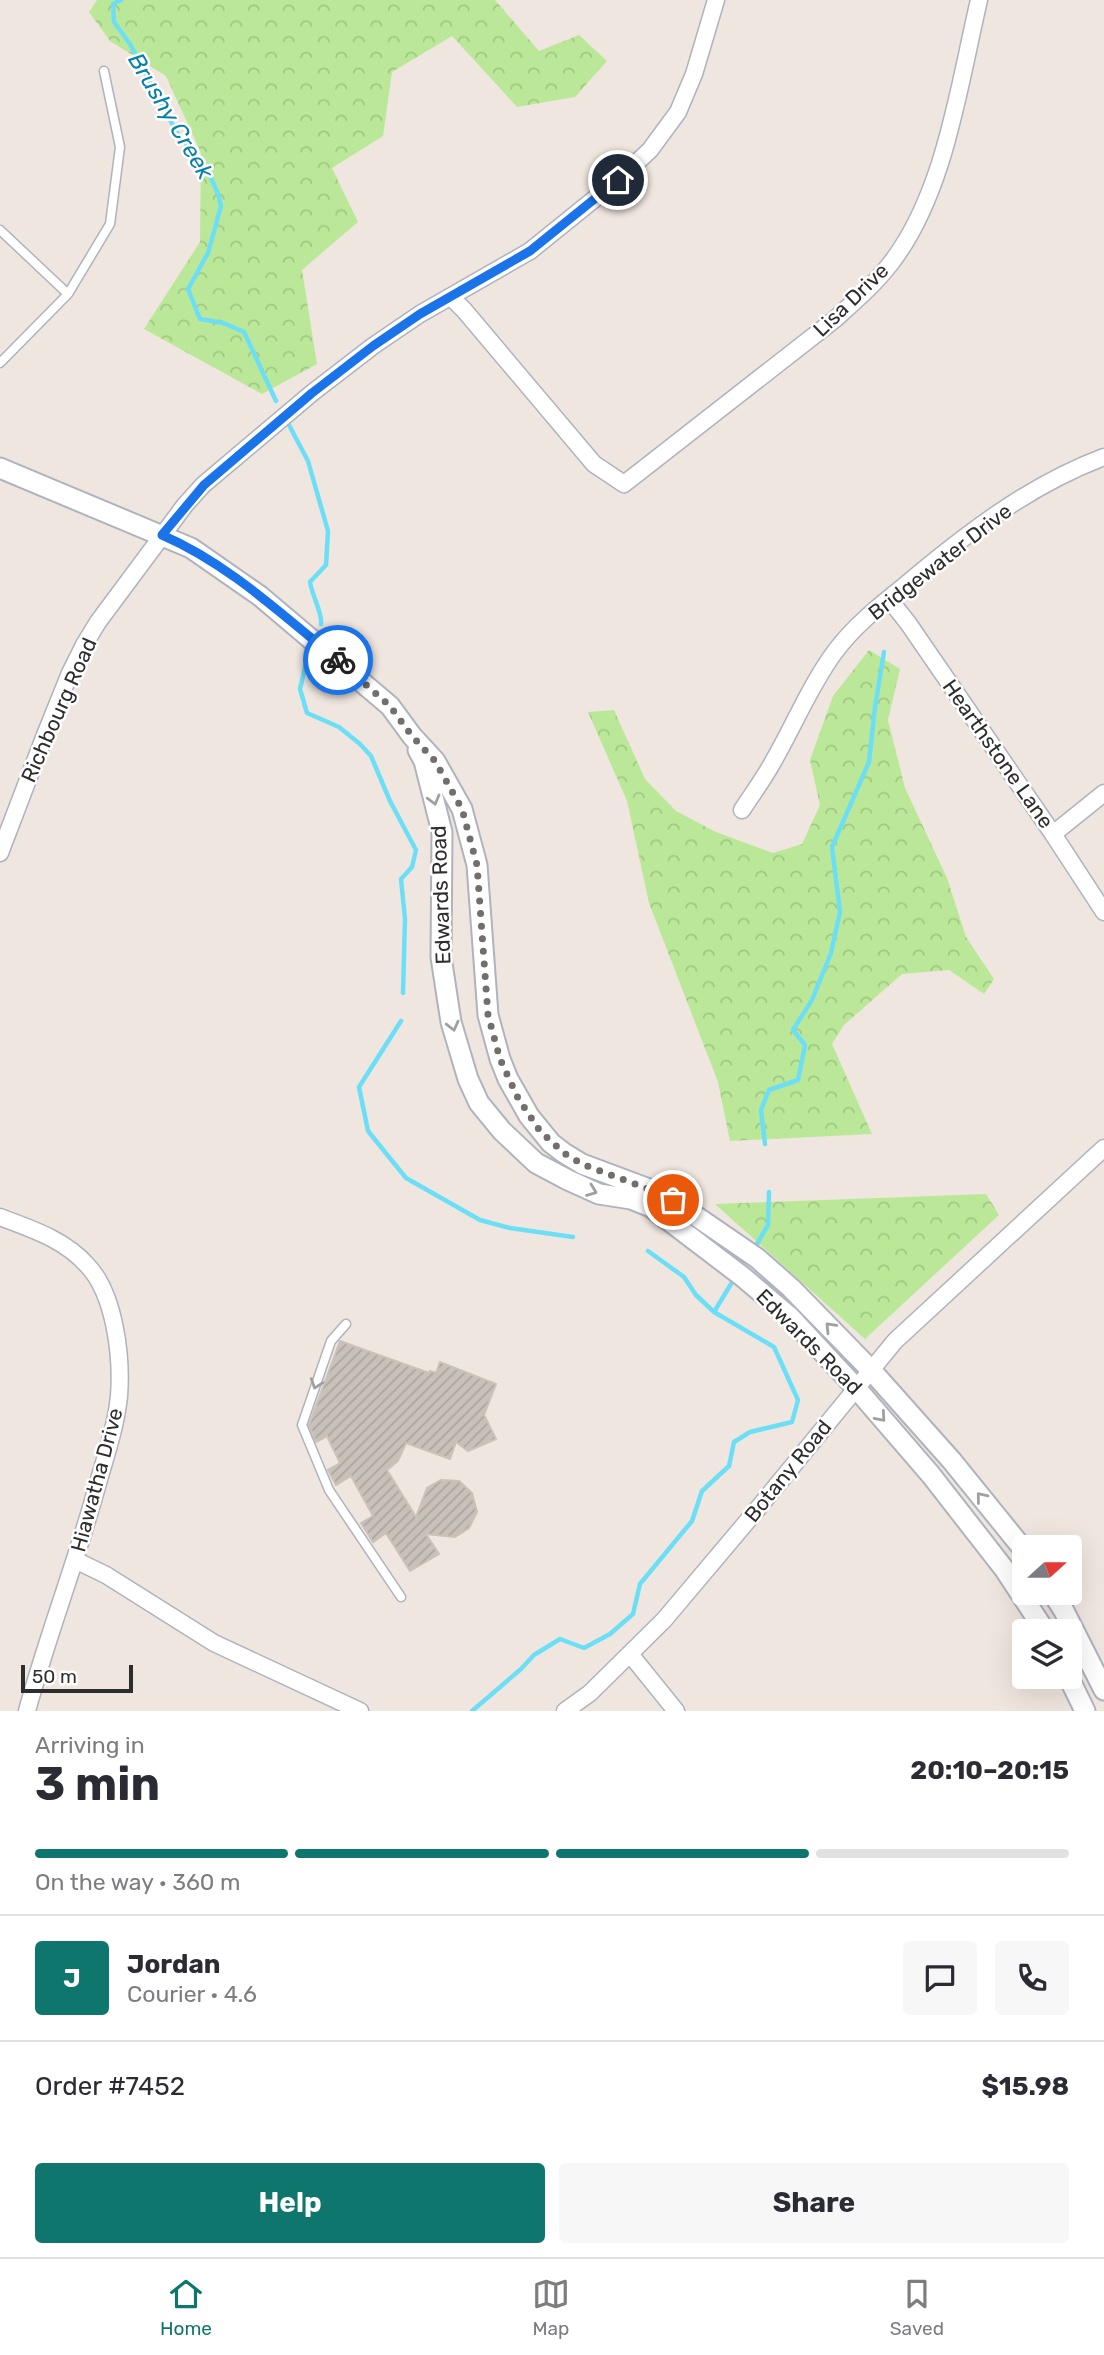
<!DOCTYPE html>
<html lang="en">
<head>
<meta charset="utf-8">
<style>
  :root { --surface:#fff; --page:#f7f7f7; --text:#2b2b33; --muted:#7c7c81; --line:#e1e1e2; --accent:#0f766e }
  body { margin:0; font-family:Rubik,sans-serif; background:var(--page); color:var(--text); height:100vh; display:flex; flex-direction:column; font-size:26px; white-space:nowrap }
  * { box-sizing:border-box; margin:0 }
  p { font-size:23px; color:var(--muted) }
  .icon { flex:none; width:38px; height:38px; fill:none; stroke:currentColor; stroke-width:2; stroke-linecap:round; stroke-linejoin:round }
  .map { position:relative; height:1711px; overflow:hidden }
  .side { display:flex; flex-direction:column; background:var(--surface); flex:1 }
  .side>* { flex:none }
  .needle { width:46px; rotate:69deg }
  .controls { position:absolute; left:1012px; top:1535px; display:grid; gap:14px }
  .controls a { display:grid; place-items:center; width:70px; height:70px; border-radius:7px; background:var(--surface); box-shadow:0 7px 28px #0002; font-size:35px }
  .scale { position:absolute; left:21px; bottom:18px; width:112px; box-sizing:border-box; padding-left:7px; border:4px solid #2d2d2d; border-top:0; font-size:19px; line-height:24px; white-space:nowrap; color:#2d2d2d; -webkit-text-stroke:5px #fff; paint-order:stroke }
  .pin { position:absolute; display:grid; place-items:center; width:60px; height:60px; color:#fff; margin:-30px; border:4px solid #fff; border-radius:50%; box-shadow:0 2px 7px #0007 }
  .courier { position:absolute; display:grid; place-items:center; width:70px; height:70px; margin:-35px; border:5px solid #1a73e8; border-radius:50%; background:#fff; color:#222; box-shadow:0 2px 9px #0007 }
  .head em { font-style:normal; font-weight:700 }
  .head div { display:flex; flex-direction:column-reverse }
  .head { display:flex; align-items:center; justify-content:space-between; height:119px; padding:0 35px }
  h1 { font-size:46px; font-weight:700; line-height:52px }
  .bar { display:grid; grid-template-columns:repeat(4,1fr); gap:10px 7px; align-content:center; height:84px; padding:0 35px }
  .bar i { height:9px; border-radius:5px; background:var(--line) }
  .bar .on { background:var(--accent) }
  .bar p { grid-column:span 4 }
  .line { display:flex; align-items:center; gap:18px; padding:0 35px; border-top:2px solid var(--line) }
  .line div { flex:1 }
  .round { display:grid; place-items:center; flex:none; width:74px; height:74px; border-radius:7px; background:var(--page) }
  .primary-button { display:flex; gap:14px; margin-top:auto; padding:14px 35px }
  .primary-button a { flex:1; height:80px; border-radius:7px; background:var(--accent); color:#fff; font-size:28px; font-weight:700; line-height:80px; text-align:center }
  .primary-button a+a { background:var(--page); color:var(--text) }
  .dock { display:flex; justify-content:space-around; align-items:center; height:98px; border-top:2px solid var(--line); background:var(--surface); font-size:19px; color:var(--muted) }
  .dock a { display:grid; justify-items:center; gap:4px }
  .dock .on { color:var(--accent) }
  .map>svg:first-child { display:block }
</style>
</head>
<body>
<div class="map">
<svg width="1104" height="1711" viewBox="0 0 1104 1711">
  <defs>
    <pattern id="forest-crowns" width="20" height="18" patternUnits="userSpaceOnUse" patternTransform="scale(1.75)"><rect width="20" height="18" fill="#bbe898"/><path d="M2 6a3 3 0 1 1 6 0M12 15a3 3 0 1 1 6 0" fill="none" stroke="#a1c783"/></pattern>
    <pattern id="building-hatch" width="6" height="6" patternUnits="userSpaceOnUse" patternTransform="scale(1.75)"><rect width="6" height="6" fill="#c8c1ba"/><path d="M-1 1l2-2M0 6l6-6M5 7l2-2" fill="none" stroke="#aca6a0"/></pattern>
  </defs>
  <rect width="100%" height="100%" fill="#efe6df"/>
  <!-- forest -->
  <path fill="url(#forest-crowns)" d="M97,0H495L539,51L579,35L607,61L575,97L517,107L452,36L392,72L383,136L332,168L358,222L302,270L317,364L262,394L144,329L200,242L201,153L166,76L110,41L89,12Z
    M869,650L900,669L888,720L905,788L947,878L966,937L994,979L984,994L949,970L902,974L844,1025L832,1044L872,1134L730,1141L718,1082L649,903L627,801L588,712L614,710L645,779L676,811L716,832L773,853L802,844L820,805L810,760L833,696Z
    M986,1194L999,1215L865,1339L715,1204Z"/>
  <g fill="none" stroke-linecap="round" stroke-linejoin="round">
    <!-- stream -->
    <path stroke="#6cdff6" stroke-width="4.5" d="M121,0L113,4L114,22L130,44L176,131L211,178L218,194L221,206L208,253L188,289L200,319L223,323L244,332L276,401
      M289,425L308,461L328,531L326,565L310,582C312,595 323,615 321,624
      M307,659L300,689L307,713L339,727L360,744L371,756L390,801L416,850L412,867L401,879L405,919L403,993
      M401,1021L359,1087L368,1131L406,1178L480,1220L510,1228L573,1237
      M765,1144L761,1110L769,1090L798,1080L805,1045L793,1030L812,1000L831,953L840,912L832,847L869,762L875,707L884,652
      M757,1244L768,1225L769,1192
      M714,1312L731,1284
      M472,1711L521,1669L534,1655L560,1639L584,1648L610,1634L633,1614L640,1584L692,1521L702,1491L729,1466L734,1442L750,1432L792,1422L798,1400L774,1347L714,1312L696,1295L684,1277L648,1251"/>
  </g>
  <!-- building -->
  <path fill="url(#building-hatch)" stroke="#cbc2b8" stroke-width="2" d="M340,1341L429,1373L430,1371L436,1373L440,1362L496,1384L484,1415L496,1439L468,1451L456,1442L450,1459L406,1443L398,1461L387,1470L416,1517L427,1488L441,1480L459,1481L472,1493L477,1512L469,1528L455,1537L426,1534L439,1554L410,1571L386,1533L373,1542L361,1523L373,1516L351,1476L336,1485L328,1470L340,1463L327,1436L316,1442L309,1425Z"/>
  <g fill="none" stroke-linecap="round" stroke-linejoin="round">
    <defs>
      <path id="service" d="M0,230L68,294
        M0,363L68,294L110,224L120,147L104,71
        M346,1324L331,1341L302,1425L329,1490L401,1597"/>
      <path id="minor" d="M451,297L464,310L594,464L624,484L834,320C854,302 874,285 891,263C945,193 959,85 979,0
        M889,599L908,623L1053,834L1104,912
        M742,810C753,793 765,777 774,760C794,725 810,686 834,653C853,627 878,607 903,587C963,536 1029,485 1104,457
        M1053,834L1104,793
        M0,853L45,735L70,673L84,645L98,622L185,505L203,485L312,393L373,346L420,314L530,251L618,180L650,150L678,112L694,74L716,0
        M0,1217C31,1229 64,1239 87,1265C115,1294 122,1357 119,1396C116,1426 106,1455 98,1483C77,1560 48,1634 27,1711
        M75,1560L106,1575L214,1643L360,1711
        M630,1654L676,1711
        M565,1711L590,1693L664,1620L755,1512L895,1341L1104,1148"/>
      <path id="tertiary" d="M0,468L191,548L260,596L390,706L412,736L435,761L462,809L477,865L488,1015L500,1059L508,1079L529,1116L551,1143L564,1153L582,1164L665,1195L757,1258L791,1288L871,1370L952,1461L1024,1550
        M418,750L424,761L442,832L441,957L451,1022L468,1079L479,1103L502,1131L536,1163L568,1180L599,1194L631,1199L651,1207L743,1277L790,1317L856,1388L931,1475L1005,1570L1045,1631
        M1052,1592L1064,1611L1104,1690
        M1068,1676L1085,1711"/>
    </defs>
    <!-- service casing -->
    <use href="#service" stroke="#aeb3bd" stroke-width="11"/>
    <!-- minor casing -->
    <use href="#minor" stroke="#aeb3bd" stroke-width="19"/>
    <!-- tertiary casing -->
    <use href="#tertiary" stroke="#aeb3bd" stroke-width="23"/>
    <!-- path -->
    <path stroke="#c8c8c8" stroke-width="2.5" stroke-dasharray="5 3.5" stroke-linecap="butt" d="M684,1186L688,1177"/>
    <!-- service -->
    <use href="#service" stroke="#fff" stroke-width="8"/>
    <!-- minor -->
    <use href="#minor" stroke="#fff" stroke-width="16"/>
    <!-- tertiary -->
    <use href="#tertiary" stroke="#fff" stroke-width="19"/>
  </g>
  <!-- one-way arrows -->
  <defs><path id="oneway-chevron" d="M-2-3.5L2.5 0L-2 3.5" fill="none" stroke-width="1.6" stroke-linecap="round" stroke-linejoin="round" transform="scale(1.75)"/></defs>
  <g stroke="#a0a0a0">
    <use href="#oneway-chevron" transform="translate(434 800) rotate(75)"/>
    <use href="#oneway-chevron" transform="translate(453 1026) rotate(76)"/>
    <use href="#oneway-chevron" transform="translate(592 1191) rotate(21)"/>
    <use href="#oneway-chevron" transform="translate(830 1327) rotate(-134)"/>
    <use href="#oneway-chevron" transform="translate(316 1384) rotate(109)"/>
    <use href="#oneway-chevron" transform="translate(881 1417) rotate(49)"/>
    <use href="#oneway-chevron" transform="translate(981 1497) rotate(-129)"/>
  </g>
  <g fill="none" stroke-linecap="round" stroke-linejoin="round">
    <!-- done -->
    <path stroke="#716e6b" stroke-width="7" stroke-dasharray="0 12.6" d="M338,660L390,706L412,736L435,761L462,809L477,865L488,1015L500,1059L518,1098L540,1131L564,1153L582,1164L664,1195L673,1200"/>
    <!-- route -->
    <path stroke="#1a73e8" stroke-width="9" d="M338,660C282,615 229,564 162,535L204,485L312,393L373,346L420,314L530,251L618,180"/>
  </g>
  <g text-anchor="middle" stroke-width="5" stroke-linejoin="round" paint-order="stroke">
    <!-- street labels -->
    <g font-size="21" fill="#2d2d2d" stroke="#fff">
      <text transform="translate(851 300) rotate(-44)" y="7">Lisa Drive</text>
      <text transform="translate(940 562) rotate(-38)" y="7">Bridgewater Drive</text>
      <text transform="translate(59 710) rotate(-66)" y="7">Richbourg Road</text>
      <text transform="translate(998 754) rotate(55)" y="7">Hearthstone Lane</text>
      <text transform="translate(441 895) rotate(-92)" y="7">Edwards Road</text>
      <text transform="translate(809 1342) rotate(45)" y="7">Edwards Road</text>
      <text transform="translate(788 1471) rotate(-51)" y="7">Botany Road</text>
      <text transform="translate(97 1480) rotate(-75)" y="7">Hiawatha Drive</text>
    </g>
    <!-- water labels -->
    <g font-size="23" font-style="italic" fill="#0580a8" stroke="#fff">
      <text transform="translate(171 116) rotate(59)" y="8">Brushy Creek</text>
    </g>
  </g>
</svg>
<div class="controls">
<a><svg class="needle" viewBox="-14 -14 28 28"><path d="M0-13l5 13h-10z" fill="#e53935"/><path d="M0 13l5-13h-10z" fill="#7c7c81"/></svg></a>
<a><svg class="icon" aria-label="layers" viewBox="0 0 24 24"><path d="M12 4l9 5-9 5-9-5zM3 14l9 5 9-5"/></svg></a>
</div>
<div class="scale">50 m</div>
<div class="pin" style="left:673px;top:1200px;background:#ea580c"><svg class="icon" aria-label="bag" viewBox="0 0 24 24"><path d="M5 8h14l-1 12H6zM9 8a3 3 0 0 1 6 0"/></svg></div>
<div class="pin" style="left:618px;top:180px;background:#1f2937"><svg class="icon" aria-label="home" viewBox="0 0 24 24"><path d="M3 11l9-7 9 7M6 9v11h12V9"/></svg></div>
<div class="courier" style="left:338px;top:660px"><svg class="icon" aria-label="bike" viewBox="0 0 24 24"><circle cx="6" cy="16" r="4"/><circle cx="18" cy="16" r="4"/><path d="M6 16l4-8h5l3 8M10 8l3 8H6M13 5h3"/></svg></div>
</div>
<section class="side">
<div class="head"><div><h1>3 min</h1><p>Arriving in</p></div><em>20:10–20:15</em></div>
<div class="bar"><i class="on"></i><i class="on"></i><i class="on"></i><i></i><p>On the way · 360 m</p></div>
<div class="line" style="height:126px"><b class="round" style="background:var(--accent);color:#fff">J</b><div><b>Jordan</b><p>Courier · 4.6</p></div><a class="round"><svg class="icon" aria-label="chat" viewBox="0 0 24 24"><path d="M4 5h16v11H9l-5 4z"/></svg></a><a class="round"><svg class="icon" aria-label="phone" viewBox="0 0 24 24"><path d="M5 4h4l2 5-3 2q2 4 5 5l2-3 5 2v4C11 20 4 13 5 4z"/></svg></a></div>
<div class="line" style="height:91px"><div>Order #7452</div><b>$15.98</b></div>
<div class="primary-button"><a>Help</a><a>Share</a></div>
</section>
<nav class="dock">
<a class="on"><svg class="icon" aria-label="home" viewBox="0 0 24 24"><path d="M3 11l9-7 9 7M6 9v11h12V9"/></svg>Home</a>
<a><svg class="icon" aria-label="map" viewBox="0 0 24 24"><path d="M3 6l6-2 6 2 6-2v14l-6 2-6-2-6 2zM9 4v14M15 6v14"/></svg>Map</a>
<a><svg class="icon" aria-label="saved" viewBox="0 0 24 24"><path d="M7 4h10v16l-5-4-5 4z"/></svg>Saved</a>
</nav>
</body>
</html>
